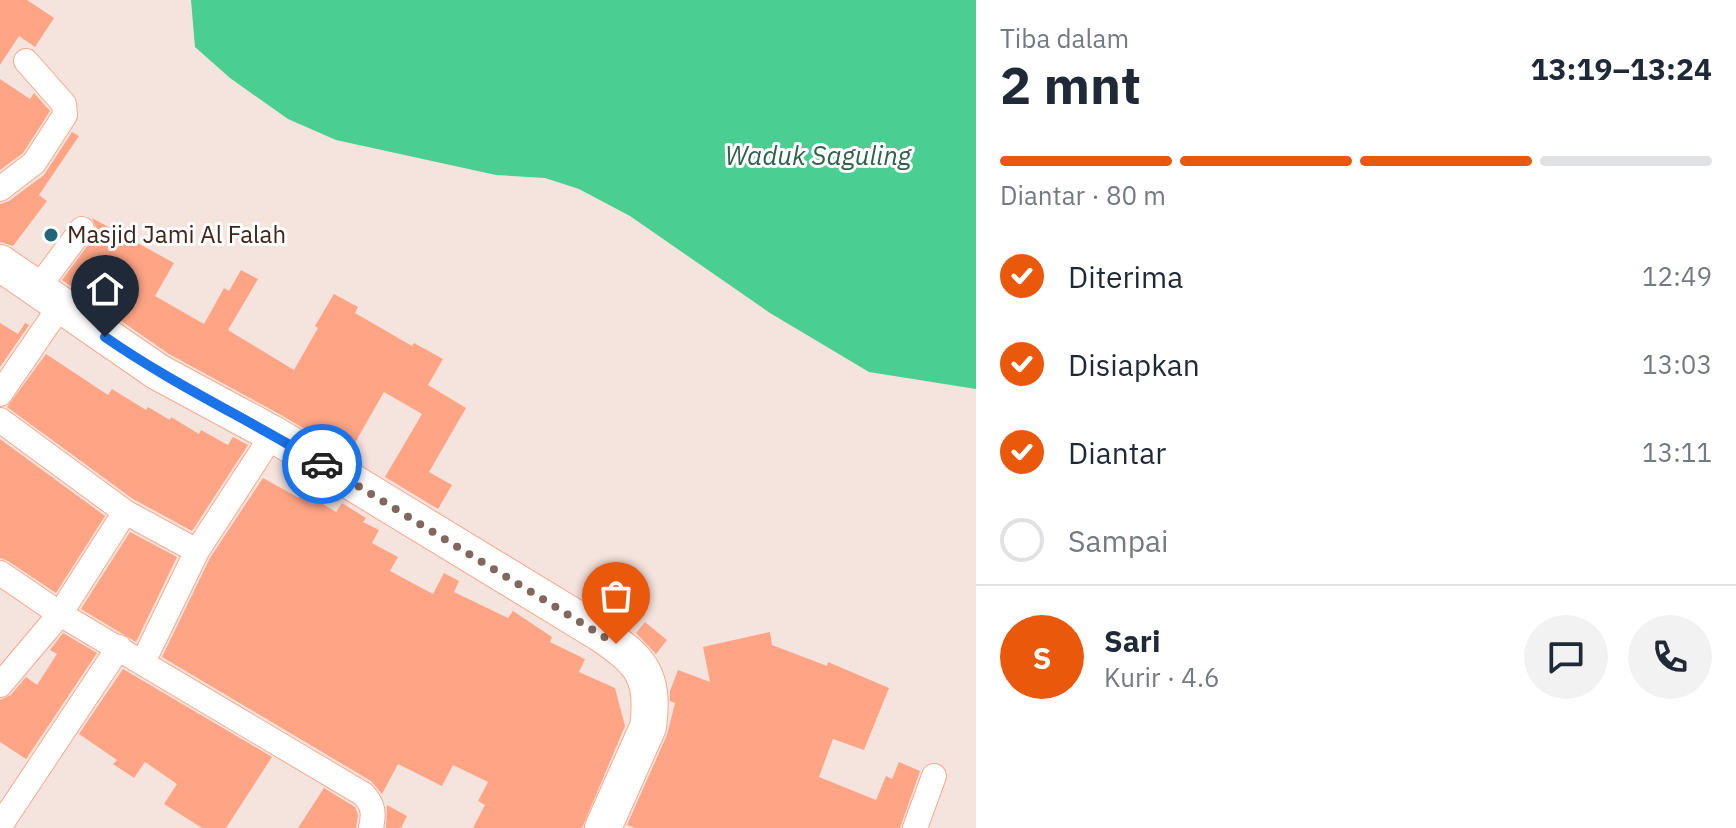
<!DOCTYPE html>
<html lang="id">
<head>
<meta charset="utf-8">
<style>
  :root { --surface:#fff; --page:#f2f2f3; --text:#1f2937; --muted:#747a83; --line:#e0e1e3; --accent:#ea580c }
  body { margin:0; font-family:"IBM Plex Sans",sans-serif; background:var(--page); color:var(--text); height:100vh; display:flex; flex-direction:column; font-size:30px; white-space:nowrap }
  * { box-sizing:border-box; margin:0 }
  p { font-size:26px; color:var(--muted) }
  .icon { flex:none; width:44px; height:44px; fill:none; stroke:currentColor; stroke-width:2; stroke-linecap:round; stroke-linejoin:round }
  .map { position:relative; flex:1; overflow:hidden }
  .sheet { display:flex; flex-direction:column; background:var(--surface); width:760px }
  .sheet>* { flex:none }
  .pin { position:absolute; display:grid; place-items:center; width:68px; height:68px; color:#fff; margin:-82px -34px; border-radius:50% 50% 50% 0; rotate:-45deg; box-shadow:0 0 8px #0007 }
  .pin .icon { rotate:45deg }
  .courier { position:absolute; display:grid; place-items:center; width:80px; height:80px; margin:-40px; border:6px solid #1a73e8; border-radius:50%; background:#fff; color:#222; box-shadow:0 2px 10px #0007 }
  .overview em { font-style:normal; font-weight:700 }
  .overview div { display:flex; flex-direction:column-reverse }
  .overview { display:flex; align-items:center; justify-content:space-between; height:136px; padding:0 24px }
  h1 { font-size:52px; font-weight:700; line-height:60px }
  .bar { display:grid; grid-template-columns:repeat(4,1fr); gap:12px 8px; align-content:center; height:96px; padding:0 24px }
  .bar i { height:10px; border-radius:6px; background:var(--line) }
  .bar .selected { background:var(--accent) }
  .bar p { grid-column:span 4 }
  .line { display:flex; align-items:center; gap:20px; padding:0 24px; border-top:2px solid var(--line) }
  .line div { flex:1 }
  .round { display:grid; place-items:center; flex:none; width:84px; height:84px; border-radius:42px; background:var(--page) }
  ol { padding:0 24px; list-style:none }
  li { display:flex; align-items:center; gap:24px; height:88px }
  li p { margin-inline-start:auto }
  li .icon { padding:8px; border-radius:50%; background:var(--accent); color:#fff; stroke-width:4 }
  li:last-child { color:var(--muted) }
  li i { width:44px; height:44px; border:4px solid var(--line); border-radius:50% }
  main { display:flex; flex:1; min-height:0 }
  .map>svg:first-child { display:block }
</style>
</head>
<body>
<main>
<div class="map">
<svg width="976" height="828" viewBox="0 0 976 828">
  <rect width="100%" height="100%" fill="#f5e3dd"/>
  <!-- water -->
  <path fill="#4ace92" d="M191,0H976V389L869,372L770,313L630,216L579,189L545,178L496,175L336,140L288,119L230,78L195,47Z"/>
  <!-- building -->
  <path fill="#ffa585" d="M0,0H27L54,18L35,47L19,36L0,65Z
    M0,79L30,99L34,93L50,111L23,153L0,170Z
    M72,132L79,136L39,195L47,201L13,246L0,242V204L9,201L44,175Z
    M92,218L174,263L155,296L204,324L224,288L229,291L241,270L258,279L228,330L294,370L318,328L315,326L334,294L358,307L355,313L412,346L414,343L443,359L428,385L466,408L429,472L452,485L438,509L385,477L422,414L384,392L348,455L283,416L169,354L62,280L94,237L97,230Z
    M0,323L18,334L25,323L29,325L0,367Z
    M46,354L108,395L112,389L146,410L148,407L170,420L171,417L199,434L201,430L228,445L233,437L248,445L192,531L133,499L7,407Z
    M0,439L105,516L56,593L8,561L0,558Z
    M263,478L299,498L303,492L336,512L342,503L366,518L363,522L379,530L372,543L398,557L390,571L433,594L444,573L459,581L454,592L508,618L513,611L552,637L550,642L585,659L579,672L615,688L625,726L582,828H473L485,805L478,801L488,782L453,765L442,786L398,764L382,794L371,781L162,657L210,558Z
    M130,532L177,557L136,642L81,609Z
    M645,622L667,640L656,654L636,633Z
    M770,632L772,645L827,666L828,662L889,688L864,750L833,739L819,777L876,800L886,776L892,779L899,762L920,771L900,828H635L627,825L667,735L675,703L670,701V691L678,670L710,682L703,647Z
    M63,633L97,653L26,759L0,742V700L11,695L26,677L37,685L57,654L50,650Z
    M123,669L272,757L226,828H202L164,804L177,784L145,762L134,778L113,764L117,760L79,734Z
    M324,788L355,807L358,815L356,828H298Z
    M387,805L407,816L401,828H386Z"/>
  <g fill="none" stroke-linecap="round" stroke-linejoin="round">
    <defs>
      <path id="minor" d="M0,189L34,163L65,115L64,104L26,61
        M37,289L82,229
        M0,394L61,305
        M0,420L125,512L197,551
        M0,573L60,614L363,794C374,805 374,814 371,828
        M143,662L197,551L273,434
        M0,685L60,614L125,512
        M0,826L119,647
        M915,828L934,776"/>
      <path id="highway" d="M0,263L158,372L273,434L600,633C641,661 655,675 648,727L603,828"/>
    </defs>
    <!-- minor casing -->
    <use href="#minor" stroke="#faa98c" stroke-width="26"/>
    <!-- highway casing -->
    <use href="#highway" stroke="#faa98c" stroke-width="38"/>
    <!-- minor -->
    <use href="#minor" stroke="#fff" stroke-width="24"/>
    <!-- highway -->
    <use href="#highway" stroke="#fff" stroke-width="36"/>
  </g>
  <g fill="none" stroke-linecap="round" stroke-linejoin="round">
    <!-- done -->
    <path stroke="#82675e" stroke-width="8" stroke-dasharray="0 14.4" d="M322,464L616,644"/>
    <!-- route -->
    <path stroke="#1a73e8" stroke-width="10" d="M105,337C174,385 250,420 322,464"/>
  </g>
  <!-- markers -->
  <circle fill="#246679" stroke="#fff" stroke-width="3" cx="51" cy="235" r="8"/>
  <g text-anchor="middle" stroke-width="6" stroke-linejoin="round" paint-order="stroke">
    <!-- poi labels -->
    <g font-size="24" fill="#442419" stroke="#fff" text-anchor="start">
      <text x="67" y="243">Masjid Jami Al Falah</text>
    </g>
    <!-- water labels -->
    <g font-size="26" font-style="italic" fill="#2f6249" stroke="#fff">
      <text x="818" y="165">Waduk Saguling</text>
    </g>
  </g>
</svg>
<div class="pin" style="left:616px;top:644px;background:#ea580c"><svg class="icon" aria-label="bag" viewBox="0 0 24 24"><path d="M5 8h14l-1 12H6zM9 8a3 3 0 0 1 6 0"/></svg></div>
<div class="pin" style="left:105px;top:337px;background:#1f2937"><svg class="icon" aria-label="home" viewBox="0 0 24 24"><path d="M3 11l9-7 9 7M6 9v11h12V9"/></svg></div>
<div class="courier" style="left:322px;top:464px"><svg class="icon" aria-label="car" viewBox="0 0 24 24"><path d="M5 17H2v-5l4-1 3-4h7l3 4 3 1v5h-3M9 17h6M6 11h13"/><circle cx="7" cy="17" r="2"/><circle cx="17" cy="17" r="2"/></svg></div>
</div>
<section class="sheet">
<div class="overview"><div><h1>2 mnt</h1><p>Tiba dalam</p></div><em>13:19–13:24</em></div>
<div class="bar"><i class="selected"></i><i class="selected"></i><i class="selected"></i><i></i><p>Diantar · 80 m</p></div>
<ol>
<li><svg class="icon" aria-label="check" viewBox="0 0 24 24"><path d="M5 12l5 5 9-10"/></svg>Diterima<p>12:49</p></li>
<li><svg class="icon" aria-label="check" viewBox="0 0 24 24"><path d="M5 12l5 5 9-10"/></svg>Disiapkan<p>13:03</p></li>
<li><svg class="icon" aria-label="check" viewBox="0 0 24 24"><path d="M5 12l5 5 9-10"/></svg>Diantar<p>13:11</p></li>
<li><i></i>Sampai</li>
</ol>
<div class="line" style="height:144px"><b class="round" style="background:var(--accent);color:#fff">S</b><div><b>Sari</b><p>Kurir · 4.6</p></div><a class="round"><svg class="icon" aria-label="chat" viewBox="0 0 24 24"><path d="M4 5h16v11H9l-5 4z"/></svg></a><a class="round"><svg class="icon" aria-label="phone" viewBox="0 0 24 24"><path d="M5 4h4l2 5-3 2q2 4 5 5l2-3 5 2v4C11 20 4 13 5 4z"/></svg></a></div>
</section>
</main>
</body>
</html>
